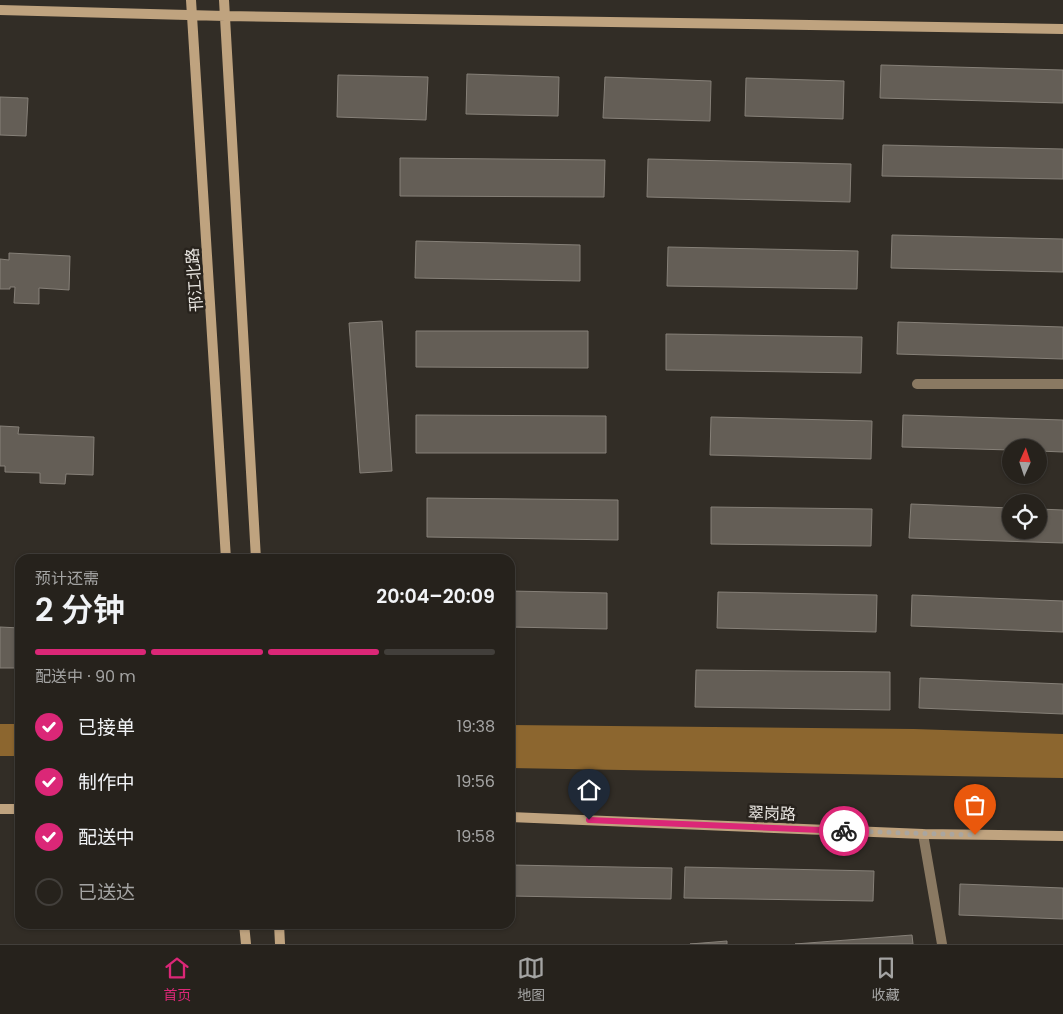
<!DOCTYPE html>
<html lang="zh">
<head>
<meta charset="utf-8">
<style>
  :root { --surface:#26221c; --page:#2e2a25; --text:#f1f3f6; --muted:#a4a4a3; --line:#423f3b; --accent:#db2777 }
  body { margin:0; font-family:Poppins,"Noto Sans SC",sans-serif; background:var(--page); color:var(--text); height:100vh; display:flex; flex-direction:column; font-size:19px; white-space:nowrap }
  * { box-sizing:border-box; margin:0 }
  p { font-size:16px; color:var(--muted) }
  .icon { flex:none; width:28px; height:28px; fill:none; stroke:currentColor; stroke-width:2; stroke-linecap:round; stroke-linejoin:round }
  .map { position:relative; flex:1; overflow:hidden }
  .panel { position:absolute; left:15px; top:554px; width:500px; height:375px; display:flex; flex-direction:column; background:var(--surface); border-radius:15px; box-shadow:0 1px 4px #0004,0 0 0 1px var(--line) }
  .panel>* { flex:none }
  .needle { width:32px; rotate:3deg }
  .fabs { position:absolute; left:1002px; top:439px; display:grid; gap:10px }
  .fabs a { display:grid; place-items:center; width:45px; height:45px; border-radius:50%; background:var(--surface); box-shadow:0 1px 4px #0004,0 0 0 1px var(--line); font-size:25px }
  .pin { position:absolute; display:grid; place-items:center; width:42px; height:42px; color:#fff; margin:-51px -21px; border-radius:50% 50% 50% 0; rotate:-45deg; box-shadow:0 0 5px #0007 }
  .pin .icon { rotate:45deg }
  .courier { position:absolute; display:grid; place-items:center; width:50px; height:50px; margin:-25px; border:4px solid #db2777; border-radius:50%; background:#fff; color:#222; box-shadow:0 1px 6px #0007 }
  .overview em { font-style:normal; font-weight:600 }
  .overview div { display:flex; flex-direction:column-reverse }
  .overview { display:flex; align-items:center; justify-content:space-between; height:85px; padding:0 20px }
  h1 { font-size:32px; font-weight:600; line-height:38px }
  .bar { display:grid; grid-template-columns:repeat(4,1fr); gap:8px 5px; align-content:center; height:60px; padding:0 20px }
  .bar i { height:6px; border-radius:4px; background:var(--line) }
  .bar .on { background:var(--accent) }
  .bar p { grid-column:span 4 }
  ol { padding:0 20px; list-style:none }
  li { display:flex; align-items:center; gap:15px; height:55px }
  li p { margin-inline-start:auto }
  li .icon { padding:5px; border-radius:50%; background:var(--accent); color:#fff; stroke-width:4 }
  li:last-child { color:var(--muted) }
  li i { width:28px; height:28px; border:2px solid var(--line); border-radius:50% }
  .tab-bar { display:flex; justify-content:space-around; align-items:center; height:70px; border-top:1px solid var(--line); background:var(--surface); font-size:14px; color:var(--muted) }
  .tab-bar a { display:grid; justify-items:center; gap:2px }
  .tab-bar .on { color:var(--accent) }
  .map>svg:first-child { display:block }
</style>
</head>
<body>
<div class="map">
<svg width="1063" height="944" viewBox="0 0 1063 944">
  <rect width="100%" height="100%" fill="#322d26"/>
  <!-- water -->
  <path fill="#8c662f" d="M0,724H20V756H0Z
    M510,725L914,729L1063,734V778L510,768Z"/>
  <!-- building -->
  <path fill="#645e56" stroke="#868078" d="M881,65L1063,70V103L880,98Z
    M467,74L559,77L558,116L466,114Z
    M338,75L428,77L426,120L337,117Z
    M605,77L711,81L710,121L603,118Z
    M746,78L844,81L843,119L745,116Z
    M0,97L28,98L26,136L0,135Z
    M883,145L1063,149V179L882,176Z
    M400,158L605,160L604,197L400,196Z
    M648,159L851,164L850,202L647,197Z
    M892,235L1063,239V272L891,268Z
    M416,241L580,245V281L415,278Z
    M668,247L858,251L857,289L667,286Z
    M9,253L70,256L69,290L39,288V304L14,303L15,287H10V289H0V259L9,260Z
    M382,321L392,471L360,473L349,323Z
    M898,322L1063,327V359L897,354Z
    M416,331H588V368L416,367Z
    M666,334L862,337L861,373L666,370Z
    M416,415L606,416V453H416Z
    M903,415L1063,420V452L1039,451V448H1011V450L902,447Z
    M711,417L872,421L871,459L710,455Z
    M0,426L19,427L18,434L94,437L93,475L66,474L65,484L40,483V473L5,472V466H0Z
    M427,498L618,500V540L427,537Z
    M911,504L1011,508V530H1039V509L1063,510V543L909,538Z
    M711,507L872,509L871,546L711,544Z
    M510,591L607,593V629L510,627Z
    M718,592L877,595L876,632L717,628Z
    M912,595L1063,601V632L911,626Z
    M0,627L20,628V668H0Z
    M696,670L890,672V710L695,707Z
    M920,678L1063,684V714L919,708Z
    M510,865L672,868L671,899L510,896Z
    M685,867L874,871L873,901L684,898Z
    M960,884L1063,888V919L959,915Z
    M912,935L913,944H795Z
    M727,941V944H690Z"/>
  <g fill="none" stroke-linecap="round" stroke-linejoin="round">
    <!-- lane -->
    <path stroke="#8a7962" stroke-width="10" d="M917,384H1063
      M923,834L942,944"/>
    <!-- secondary -->
    <path stroke="#bfa37f" stroke-width="10" d="M191,0L226,559
      M224,0L256,559
      M0,10L225,16L1063,29
      M0,809H20
      M510,817L923,834L1063,836
      M244,924L246,944
      M279,924L280,944"/>
  </g>
  <g fill="none" stroke-linecap="round" stroke-linejoin="round">
    <!-- done -->
    <path stroke="#aaa6a0" stroke-width="5" stroke-dasharray="0 9" d="M844,831L975,835"/>
    <!-- route -->
    <path stroke="#db2777" stroke-width="6" d="M589,820L844,831"/>
  </g>
  <g text-anchor="middle" stroke-width="5" stroke-linejoin="round" paint-order="stroke">
    <!-- street labels -->
    <g font-size="16" fill="#eae7e2" stroke="#28231d">
      <text transform="translate(194 280) rotate(-94)" y="6">邗江北路</text>
      <text transform="translate(772 813) rotate(2)" y="6">翠岗路</text>
    </g>
  </g>
</svg>
<div class="fabs">
<a><svg class="needle" viewBox="-14 -14 28 28"><path d="M0-13l5 13h-10z" fill="#e53935"/><path d="M0 13l5-13h-10z" fill="#a4a4a3"/></svg></a>
<a><svg class="icon" aria-label="locate" viewBox="0 0 24 24"><circle cx="12" cy="12" r="6"/><path d="M12 2v4M12 18v4M2 12h4M18 12h4"/></svg></a>
</div>
<div class="pin" style="left:975px;top:835px;background:#ea580c"><svg class="icon" aria-label="bag" viewBox="0 0 24 24"><path d="M5 8h14l-1 12H6zM9 8a3 3 0 0 1 6 0"/></svg></div>
<div class="pin" style="left:589px;top:820px;background:#1f2937"><svg class="icon" aria-label="home" viewBox="0 0 24 24"><path d="M3 11l9-7 9 7M6 9v11h12V9"/></svg></div>
<div class="courier" style="left:844px;top:831px"><svg class="icon" aria-label="bike" viewBox="0 0 24 24"><circle cx="6" cy="16" r="4"/><circle cx="18" cy="16" r="4"/><path d="M6 16l4-8h5l3 8M10 8l3 8H6M13 5h3"/></svg></div>
<section class="panel">
<div class="overview"><div><h1>2 分钟</h1><p>预计还需</p></div><em>20:04–20:09</em></div>
<div class="bar"><i class="on"></i><i class="on"></i><i class="on"></i><i></i><p>配送中 · 90 m</p></div>
<ol>
<li><svg class="icon" aria-label="check" viewBox="0 0 24 24"><path d="M5 12l5 5 9-10"/></svg>已接单<p>19:38</p></li>
<li><svg class="icon" aria-label="check" viewBox="0 0 24 24"><path d="M5 12l5 5 9-10"/></svg>制作中<p>19:56</p></li>
<li><svg class="icon" aria-label="check" viewBox="0 0 24 24"><path d="M5 12l5 5 9-10"/></svg>配送中<p>19:58</p></li>
<li><i></i>已送达</li>
</ol>
</section>
</div>
<nav class="tab-bar">
<a class="on"><svg class="icon" aria-label="home" viewBox="0 0 24 24"><path d="M3 11l9-7 9 7M6 9v11h12V9"/></svg>首页</a>
<a><svg class="icon" aria-label="map" viewBox="0 0 24 24"><path d="M3 6l6-2 6 2 6-2v14l-6 2-6-2-6 2zM9 4v14M15 6v14"/></svg>地图</a>
<a><svg class="icon" aria-label="saved" viewBox="0 0 24 24"><path d="M7 4h10v16l-5-4-5 4z"/></svg>收藏</a>
</nav>
</body>
</html>
